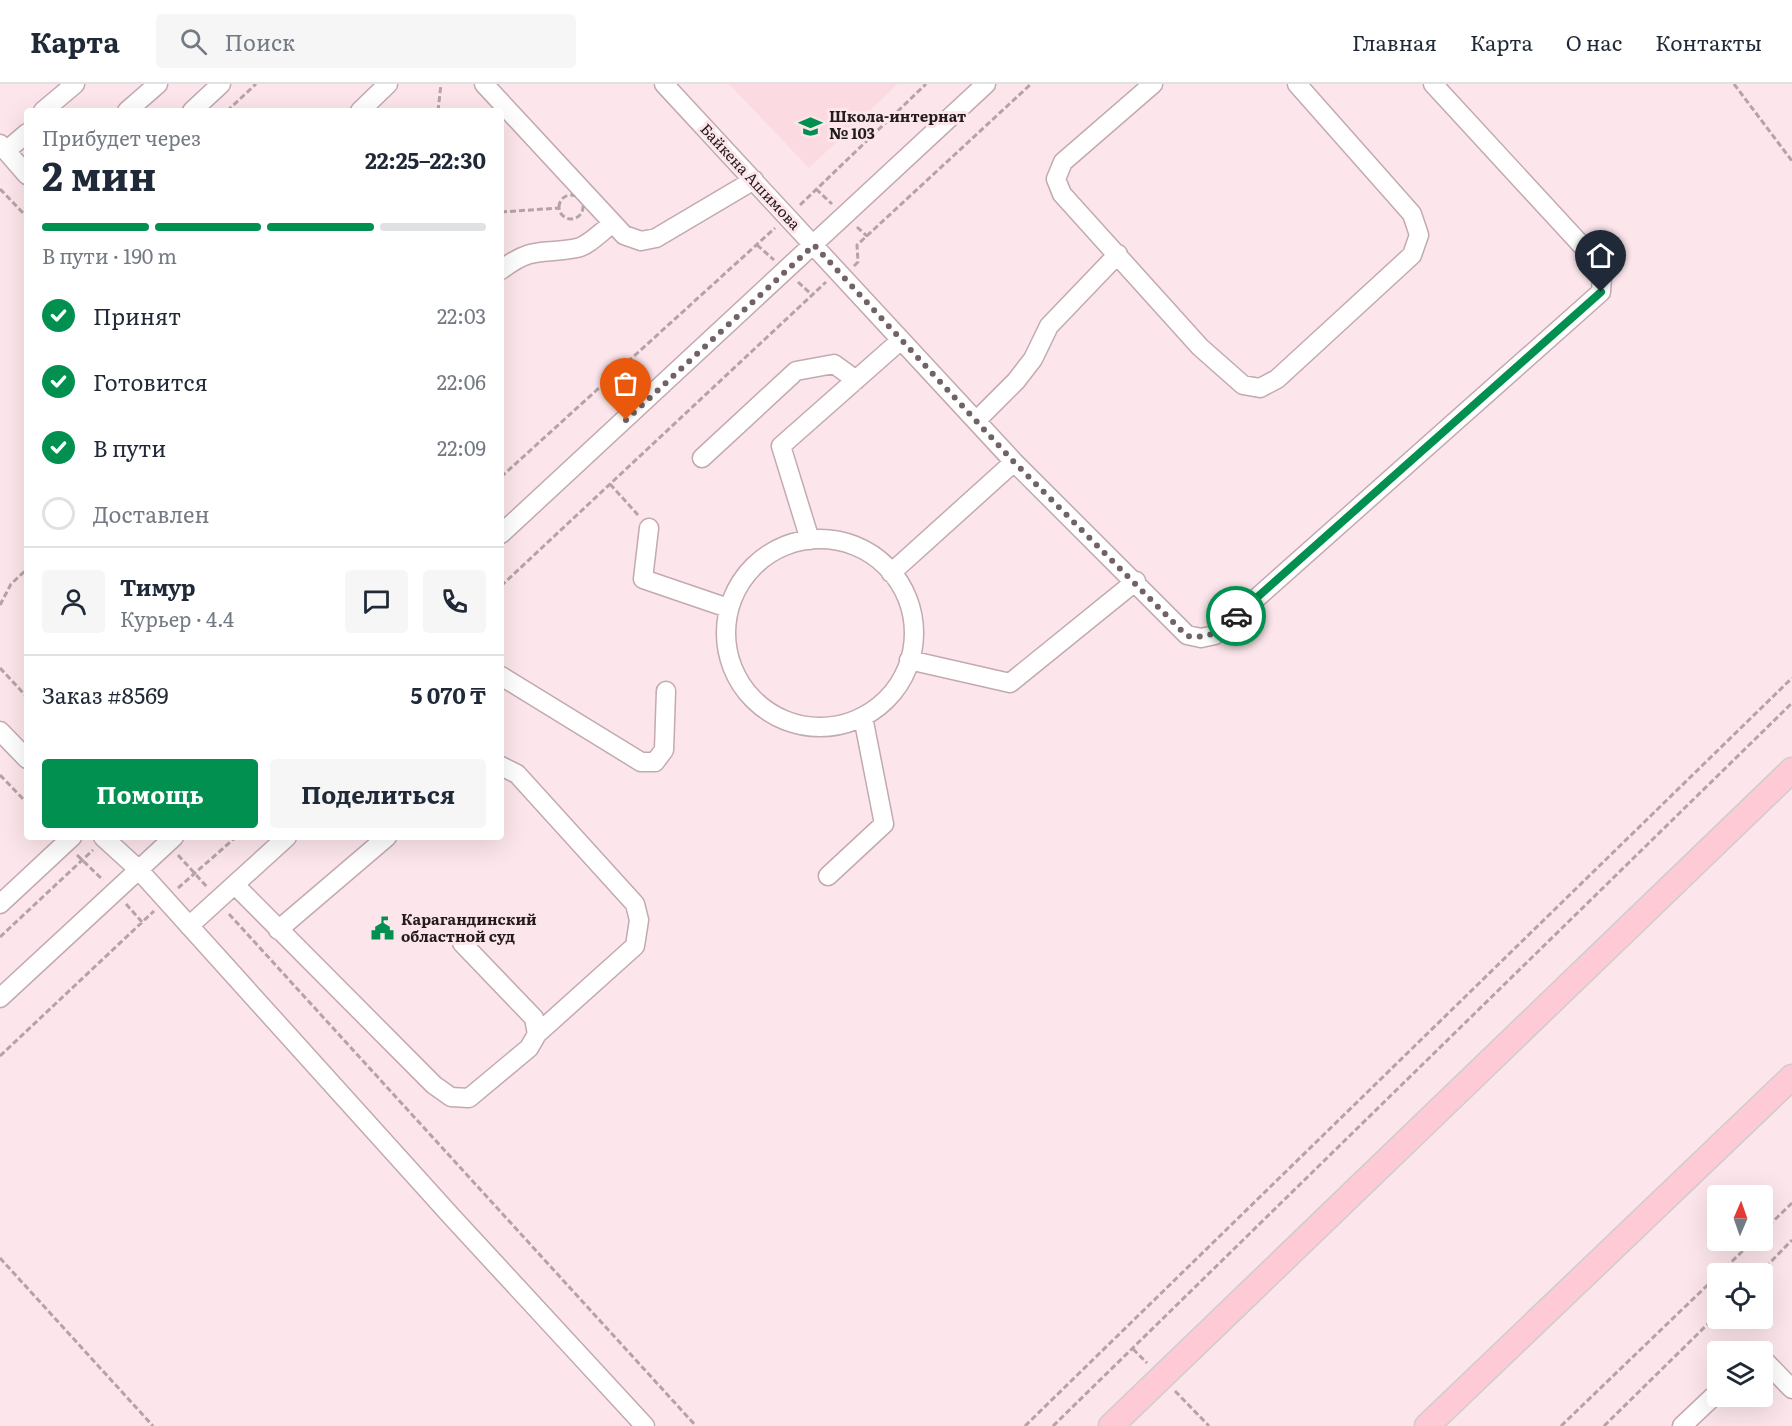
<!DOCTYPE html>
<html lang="ru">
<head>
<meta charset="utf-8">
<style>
  :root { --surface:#fff; --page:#f6f6f7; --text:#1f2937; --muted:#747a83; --line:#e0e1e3; --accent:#01904f }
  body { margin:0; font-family:Literata,serif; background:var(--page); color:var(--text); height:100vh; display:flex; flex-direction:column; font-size:22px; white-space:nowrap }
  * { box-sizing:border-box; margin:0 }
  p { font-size:20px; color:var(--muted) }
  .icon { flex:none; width:33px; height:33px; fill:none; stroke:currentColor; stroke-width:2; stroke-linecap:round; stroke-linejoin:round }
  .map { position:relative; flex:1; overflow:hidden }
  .side { position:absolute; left:24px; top:24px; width:480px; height:732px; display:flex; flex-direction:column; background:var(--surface); border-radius:6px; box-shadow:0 6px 24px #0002 }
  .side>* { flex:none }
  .needle { width:39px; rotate:2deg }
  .buttons { position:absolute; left:1707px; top:1101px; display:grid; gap:12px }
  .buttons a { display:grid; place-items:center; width:66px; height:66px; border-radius:6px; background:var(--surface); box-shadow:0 6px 24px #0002; font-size:30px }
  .pin { position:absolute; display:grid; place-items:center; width:51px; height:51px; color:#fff; margin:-62px -26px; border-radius:50% 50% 50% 0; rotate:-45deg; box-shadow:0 0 6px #0007 }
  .pin .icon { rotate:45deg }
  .courier { position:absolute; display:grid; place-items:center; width:60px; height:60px; margin:-30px; border:4px solid #01904f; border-radius:50%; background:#fff; color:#222; box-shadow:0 2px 8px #0007 }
  .headline em { font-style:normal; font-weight:700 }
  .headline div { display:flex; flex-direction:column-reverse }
  .headline { display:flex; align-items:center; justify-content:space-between; height:102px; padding:0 18px }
  h1 { font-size:39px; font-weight:700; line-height:45px }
  .bar { display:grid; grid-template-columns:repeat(4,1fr); gap:9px 6px; align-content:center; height:72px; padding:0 18px }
  .bar i { height:8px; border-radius:4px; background:var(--line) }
  .bar .selected { background:var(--accent) }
  .bar p { grid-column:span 4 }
  .line { display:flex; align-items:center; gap:15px; padding:0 18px; border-top:2px solid var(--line) }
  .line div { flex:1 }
  .round { display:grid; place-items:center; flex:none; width:63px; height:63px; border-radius:6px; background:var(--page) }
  ol { padding:0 18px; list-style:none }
  li { display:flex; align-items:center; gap:18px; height:66px }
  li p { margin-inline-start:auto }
  li .icon { padding:6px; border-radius:50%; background:var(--accent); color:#fff; stroke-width:4 }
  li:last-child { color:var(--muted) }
  li i { width:33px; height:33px; border:3px solid var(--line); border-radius:50% }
  .action { display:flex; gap:12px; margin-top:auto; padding:12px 18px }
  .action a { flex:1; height:69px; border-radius:6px; background:var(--accent); color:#fff; font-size:24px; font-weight:700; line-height:69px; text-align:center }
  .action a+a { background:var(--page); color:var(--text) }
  header { display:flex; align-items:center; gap:36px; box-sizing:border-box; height:84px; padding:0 30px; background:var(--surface); border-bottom:2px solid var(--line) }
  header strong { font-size:28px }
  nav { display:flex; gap:33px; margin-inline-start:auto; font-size:21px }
  .search { width:420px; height:54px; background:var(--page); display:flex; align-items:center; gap:15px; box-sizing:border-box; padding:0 21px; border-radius:6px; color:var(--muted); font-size:22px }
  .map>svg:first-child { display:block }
</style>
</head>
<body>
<header>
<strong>Карта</strong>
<div class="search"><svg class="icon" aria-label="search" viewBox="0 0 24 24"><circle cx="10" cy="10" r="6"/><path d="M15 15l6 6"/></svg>Поиск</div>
<nav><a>Главная</a><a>Карта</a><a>О нас</a><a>Контакты</a></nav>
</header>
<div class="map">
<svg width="1792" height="1342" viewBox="0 0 1792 1342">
  <rect width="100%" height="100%" fill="#fce6eb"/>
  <!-- built -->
  <path fill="#fcdae1" d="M729,0H898L809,84Z"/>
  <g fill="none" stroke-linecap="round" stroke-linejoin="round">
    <defs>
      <path id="minor" d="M484,0L624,151L641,157L656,154L754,96
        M664,0L1014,378L1187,551L1201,554L1215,551L1601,208L1602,192L1598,179L1433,0
        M1153,0L1063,78L1056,95L1062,110L1200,263L1243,301L1260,304L1277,295L1412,171L1419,151L1412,130L1297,0
        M43,27L75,0
        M127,27L158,0
        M192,27L221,0
        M360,27L388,0
        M0,60L27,91
        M6,67L27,49
        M501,186C534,161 542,171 577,164C588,162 602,147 612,140
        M976,337L1016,297L1033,275L1049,242L1118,170
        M702,374L796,287L834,280L856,296
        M649,444L643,495L728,524
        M501,450L986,0
        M726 549a94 94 0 1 1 188 0a94 94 0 1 1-188 0Z
        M810,456L781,362L901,256
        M891,489L1014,378
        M909,576L1010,599L1136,497
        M501,592L641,678H655L664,666L666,607
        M0,647L27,675
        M501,682L517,690L635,820L639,836L635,862L537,950
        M103,753L138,785L452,1133L645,1342
        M828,792L884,740L863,633
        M235,801L434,1001L451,1013L469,1014L529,964L537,950L534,934L462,859
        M0,820L72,753
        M189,842L287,753
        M278,846L387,753
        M0,914L174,753
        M1762,1274L1792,1305
        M1682,1342L1718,1308"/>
      <path id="major" d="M1111,1342L1792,686
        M1427,1342L1792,993"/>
    </defs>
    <!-- minor casing -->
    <use href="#minor" stroke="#c2aaaf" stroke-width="21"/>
    <!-- major casing -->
    <use href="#major" stroke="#cfcdcd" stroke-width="27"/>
    <!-- path -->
    <path stroke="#b5a3a7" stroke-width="3" stroke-dasharray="6 3" stroke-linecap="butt" d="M1734,0L1792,77
      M227,27L256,0
      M438,27L441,0
      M0,105L27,133
      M816,105L832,120
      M559 123a12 12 0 1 1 24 0a12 12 0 1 1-24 0Z
      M800,121L926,0
      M501,128L559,124
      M857,143L867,152
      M757,161L774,176
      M854,182L858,178L857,161L1031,0
      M798,198L810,209
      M501,393L775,144
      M610,400L638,431
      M501,502L826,198
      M0,521L11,500L27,485
      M0,584L27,613
      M0,691L27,719
      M77,771L103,796
      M178,771L208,804
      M178,804L236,753
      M126,820L143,839
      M229,830L696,1342
      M0,853L93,766
      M0,972L154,827
      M1762,1148L1792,1119
      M0,1174L153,1342
      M1719,1190L1754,1156
      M1759,1190L1792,1156
      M1133,1265L1147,1279
      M1175,1307L1209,1342
      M1025,1342L1792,594
      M1053,1342L1792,619
      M1561,1342L1718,1191
      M1604,1342L1718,1230"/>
    <!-- minor -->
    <use href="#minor" stroke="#fff" stroke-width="18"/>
    <!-- major -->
    <use href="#major" stroke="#fdcad6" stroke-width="24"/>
  </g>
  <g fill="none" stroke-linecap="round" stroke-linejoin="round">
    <!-- done -->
    <path stroke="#706265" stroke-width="6" stroke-dasharray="0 10.8" d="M626,336L814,161L1014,378L1187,552C1211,555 1219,547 1236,532"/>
    <!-- route -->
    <path stroke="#01904f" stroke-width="8" d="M1236,532L1601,208"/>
  </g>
  <!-- icons -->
  <defs>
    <symbol id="school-bare" viewBox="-9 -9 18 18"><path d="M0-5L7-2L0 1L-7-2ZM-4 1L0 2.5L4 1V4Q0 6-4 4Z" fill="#01904f" stroke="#fce6eb" stroke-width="2.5" paint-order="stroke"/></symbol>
    <symbol id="civic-bare" viewBox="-9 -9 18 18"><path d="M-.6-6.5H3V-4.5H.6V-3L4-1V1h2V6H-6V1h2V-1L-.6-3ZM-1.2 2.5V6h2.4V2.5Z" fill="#01904f" stroke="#fce6eb" stroke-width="2.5" paint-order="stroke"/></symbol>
  </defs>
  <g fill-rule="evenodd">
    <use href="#school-bare" x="794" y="26" width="33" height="33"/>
    <use href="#civic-bare" x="366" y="828" width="33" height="33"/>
  </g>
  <g text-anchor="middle" stroke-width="6" stroke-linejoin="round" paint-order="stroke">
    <!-- poi labels -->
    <g font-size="15" font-weight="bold" fill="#241b1d" stroke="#fce6eb" text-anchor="start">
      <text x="829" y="38">Школа-интернат<tspan x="829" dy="17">№ 103</tspan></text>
      <text x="401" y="841">Карагандинский<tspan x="401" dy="17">областной суд</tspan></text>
    </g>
    <!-- street labels -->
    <g font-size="15" fill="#241b1d" stroke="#fce6eb">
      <text transform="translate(750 93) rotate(47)" y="5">Байкена Ашимова</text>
    </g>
  </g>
</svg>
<div class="buttons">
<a><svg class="needle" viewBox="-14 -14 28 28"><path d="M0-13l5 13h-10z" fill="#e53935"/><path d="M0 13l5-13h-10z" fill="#747a83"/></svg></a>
<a><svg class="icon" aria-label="locate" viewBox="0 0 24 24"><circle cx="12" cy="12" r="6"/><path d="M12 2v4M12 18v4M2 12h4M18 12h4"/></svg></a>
<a><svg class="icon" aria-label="layers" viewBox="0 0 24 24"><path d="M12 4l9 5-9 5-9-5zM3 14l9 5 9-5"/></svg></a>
</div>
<div class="pin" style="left:626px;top:336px;background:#ea580c"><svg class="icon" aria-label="bag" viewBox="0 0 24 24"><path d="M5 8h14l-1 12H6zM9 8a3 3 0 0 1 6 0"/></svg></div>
<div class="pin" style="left:1601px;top:208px;background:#1f2937"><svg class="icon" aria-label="home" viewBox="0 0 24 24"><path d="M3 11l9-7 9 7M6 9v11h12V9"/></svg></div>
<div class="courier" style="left:1236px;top:532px"><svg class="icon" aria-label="car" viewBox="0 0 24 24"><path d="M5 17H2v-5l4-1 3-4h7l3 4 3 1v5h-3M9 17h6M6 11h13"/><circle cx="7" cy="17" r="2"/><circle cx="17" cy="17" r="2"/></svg></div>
<section class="side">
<div class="headline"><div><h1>2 мин</h1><p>Прибудет через</p></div><em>22:25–22:30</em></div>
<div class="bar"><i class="selected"></i><i class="selected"></i><i class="selected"></i><i></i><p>В пути · 190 m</p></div>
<ol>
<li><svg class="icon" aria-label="check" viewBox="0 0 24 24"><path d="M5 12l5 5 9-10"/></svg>Принят<p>22:03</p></li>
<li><svg class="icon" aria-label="check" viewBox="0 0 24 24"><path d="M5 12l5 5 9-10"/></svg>Готовится<p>22:06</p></li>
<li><svg class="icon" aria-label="check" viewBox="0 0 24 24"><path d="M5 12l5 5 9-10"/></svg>В пути<p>22:09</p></li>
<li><i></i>Доставлен</li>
</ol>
<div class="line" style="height:108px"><a class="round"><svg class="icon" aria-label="person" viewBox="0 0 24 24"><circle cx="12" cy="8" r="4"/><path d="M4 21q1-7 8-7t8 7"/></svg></a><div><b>Тимур</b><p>Курьер · 4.4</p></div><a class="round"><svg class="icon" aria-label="chat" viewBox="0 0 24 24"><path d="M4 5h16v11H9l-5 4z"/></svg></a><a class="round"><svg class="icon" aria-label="phone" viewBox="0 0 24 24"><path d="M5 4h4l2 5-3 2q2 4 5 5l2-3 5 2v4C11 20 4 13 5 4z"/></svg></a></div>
<div class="line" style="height:78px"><div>Заказ #8569</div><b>5 070 ₸</b></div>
<div class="action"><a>Помощь</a><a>Поделиться</a></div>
</section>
</div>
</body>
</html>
